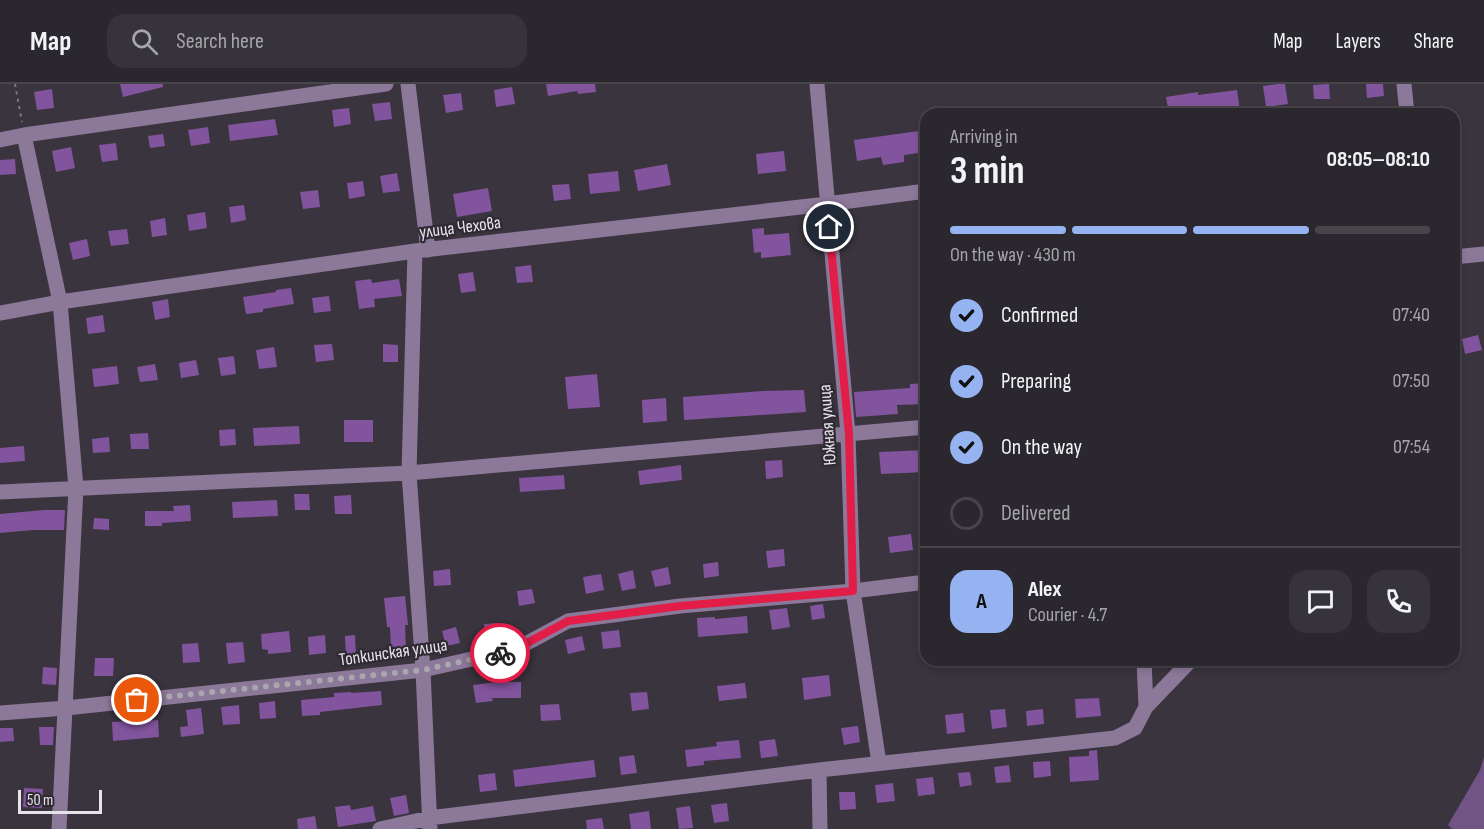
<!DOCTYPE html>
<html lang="en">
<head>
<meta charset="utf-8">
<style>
  :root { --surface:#2b272e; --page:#37333a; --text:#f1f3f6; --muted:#a6a5aa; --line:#47444a; --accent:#95b2f1 }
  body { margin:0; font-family:"Sofia Sans Condensed",sans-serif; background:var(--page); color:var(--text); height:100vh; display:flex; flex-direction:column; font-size:22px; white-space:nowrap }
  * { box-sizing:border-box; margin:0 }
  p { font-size:20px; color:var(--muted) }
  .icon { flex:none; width:33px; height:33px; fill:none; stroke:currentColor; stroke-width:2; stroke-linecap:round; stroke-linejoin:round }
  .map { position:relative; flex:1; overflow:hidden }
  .side { position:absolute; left:920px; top:24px; width:540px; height:558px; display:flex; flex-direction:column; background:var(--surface); border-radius:18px; box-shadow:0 3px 9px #0003,0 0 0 2px var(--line) }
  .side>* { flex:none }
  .scale { position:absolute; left:18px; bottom:15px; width:84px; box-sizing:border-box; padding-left:6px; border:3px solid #e7e4e9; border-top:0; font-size:16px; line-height:21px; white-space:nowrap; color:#e7e4e9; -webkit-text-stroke:4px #2f2a33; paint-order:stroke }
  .pin { position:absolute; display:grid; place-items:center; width:51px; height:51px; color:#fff; margin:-26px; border:3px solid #fff; border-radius:50%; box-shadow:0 2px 6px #0007 }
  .courier { position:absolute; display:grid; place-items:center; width:60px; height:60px; margin:-30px; border:4px solid #e11d48; border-radius:50%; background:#fff; color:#222; box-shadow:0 2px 8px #0007 }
  .summary em { font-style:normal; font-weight:700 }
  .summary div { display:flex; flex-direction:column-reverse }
  .summary { display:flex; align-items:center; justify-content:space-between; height:102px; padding:0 30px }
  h1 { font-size:39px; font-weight:700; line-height:45px }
  .bar { display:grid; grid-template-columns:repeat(4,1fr); gap:9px 6px; align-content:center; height:72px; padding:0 30px }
  .bar i { height:8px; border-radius:4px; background:var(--line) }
  .bar .selected { background:var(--accent) }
  .bar p { grid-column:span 4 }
  .line { display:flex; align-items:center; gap:15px; padding:0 30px; border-top:2px solid var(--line) }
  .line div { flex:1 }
  .round { display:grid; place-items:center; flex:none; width:63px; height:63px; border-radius:18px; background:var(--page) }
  ol { padding:0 30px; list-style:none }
  li { display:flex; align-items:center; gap:18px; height:66px }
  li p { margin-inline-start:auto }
  li .icon { padding:6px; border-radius:50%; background:var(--accent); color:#111; stroke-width:4 }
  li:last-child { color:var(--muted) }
  li i { width:33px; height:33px; border:3px solid var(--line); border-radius:50% }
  header { display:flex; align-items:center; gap:36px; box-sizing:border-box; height:84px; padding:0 30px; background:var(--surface); border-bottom:2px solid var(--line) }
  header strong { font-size:28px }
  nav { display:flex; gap:33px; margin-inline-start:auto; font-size:21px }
  .search { width:420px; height:54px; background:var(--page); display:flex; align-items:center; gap:15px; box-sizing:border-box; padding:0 21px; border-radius:18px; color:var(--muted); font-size:22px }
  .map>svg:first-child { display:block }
</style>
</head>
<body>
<header>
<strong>Map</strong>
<div class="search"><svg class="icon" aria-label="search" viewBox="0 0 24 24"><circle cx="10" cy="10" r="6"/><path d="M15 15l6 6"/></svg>Search here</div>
<nav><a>Map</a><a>Layers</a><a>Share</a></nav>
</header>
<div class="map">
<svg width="1484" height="745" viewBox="0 0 1484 745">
  <rect width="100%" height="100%" fill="#39343d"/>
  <!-- green -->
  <path fill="#725385" d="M1484,673V745H1452L1448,741L1480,686Z"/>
  <!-- building -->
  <path fill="#82549d" d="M120,0H163V3L123,13Z
    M546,0H595L596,8L578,10L577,7L548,12Z
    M1278,0H1285L1288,20L1266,23L1263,2Z
    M1329,0L1330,15H1314L1313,1Z
    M1366,0H1383L1384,12L1367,14Z
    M512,3L515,20L496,23L494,6Z
    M52,5L54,24L37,26L34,8Z
    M1237,6L1240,26L1207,30H1169L1166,13L1198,8V11Z
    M461,9L463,26L446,29L443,11Z
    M390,18L392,35L375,37L372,20Z
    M349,24L351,40L334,43L332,26Z
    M275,35L278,51L230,57L228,41Z
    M208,43L210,59L191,62L188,46Z
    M926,46V68L904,71V78L883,81L881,73L857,77L854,56Z
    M163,50L165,62L150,64L148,52Z
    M116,59L118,76L102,78L99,61Z
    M71,63L75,84L56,88L52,67Z
    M784,67L786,87L758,90L756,70Z
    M15,75L16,90L0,91V76Z
    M667,80L671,101L638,107L634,86Z
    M618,87L620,107L590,110L588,90Z
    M397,89L400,107L383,109L380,92Z
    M363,97L365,112L349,115L347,99Z
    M569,100L571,115L554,117L552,101Z
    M488,104L492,127L457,133L453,110Z
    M318,106L320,123L303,125L300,108Z
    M244,121L246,136L231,139L229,123Z
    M205,128L207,144L189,147L187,131Z
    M165,134L167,151L152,153L150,137Z
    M764,144V151L789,149L791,171L761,174V168L754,169L752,145Z
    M127,145L129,160L111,162L108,147Z
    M87,155L90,172L73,176L69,159Z
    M531,181L533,198L517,199L515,183Z
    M473,188L476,207L461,209L458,190Z
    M371,195L372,199L399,195L402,212L374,215L375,223L359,225L355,197Z
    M291,204L294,220L263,225V228L246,230L243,213L276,208V206Z
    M329,212L331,227L314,229L312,214Z
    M168,215L170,233L155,236L152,218Z
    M103,231L105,248L88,250L86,234Z
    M1478,251L1482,266L1465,270L1462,255Z
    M332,260L334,276L316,278L314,261Z
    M383,260L398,261V278H383Z
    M274,263L277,283L259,285L256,266Z
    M234,272L236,290L221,292L218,274Z
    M196,276L199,291L181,294L179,279Z
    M155,280L158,296L140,298L137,283Z
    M117,282L119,300L94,303L92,285Z
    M597,290L600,323L568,325L565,293Z
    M926,299V320L897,321L898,330L856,333L854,308L910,304V300Z
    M804,306L806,328L684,336L683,313L763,307Z
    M666,314L667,337L643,339L642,316Z
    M344,336H373V358H344Z
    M299,342L300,360L254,362L253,344Z
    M235,345L236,361L220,362L219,346Z
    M148,349L149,365H131L130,350Z
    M109,353L110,368L93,369L92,355Z
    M24,362L25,377L0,379V364Z
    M926,366V388L881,390L879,368Z
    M782,376L783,393L766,395L765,377Z
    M681,381L682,396L640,401L638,387Z
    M564,391L565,405L520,408L519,394Z
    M294,410H309L310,426H295Z
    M351,411L352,430H335L334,412Z
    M277,416L278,432L233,434L232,418Z
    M190,421L191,437L162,439V442H145V427H174L173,422Z
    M44,426H65L64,446H33L0,449V430Z
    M94,434L109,435V446L93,445Z
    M911,450L913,466L890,469L888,453Z
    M784,465L785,482L768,484L766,467Z
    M718,478L719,492L704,494L703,480Z
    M668,483L671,500L655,503L651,487Z
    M450,485L451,501L434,502L433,487Z
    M633,486L636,504L622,507L618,490Z
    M601,490L604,506L586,510L583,493Z
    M532,505L535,519L519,522L517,507Z
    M405,512L408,541H405L406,566L391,567L390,543H387L384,514Z
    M823,520L825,534L812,536L810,522Z
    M787,524L790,543L772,546L769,526Z
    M747,532L748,549L698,553L697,534L715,533V535Z
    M500,539L502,556L486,558L484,540Z
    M456,543L460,559L446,562L442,547Z
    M619,546L621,563L603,565L601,548Z
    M289,547L291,568L268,570V566L262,565L261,550Z
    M325,551L326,569L309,571L308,553Z
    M355,551L356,573L346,574L345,552Z
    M582,552L585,566L568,570L565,556Z
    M243,558L245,578L228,580L226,559Z
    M198,559L200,578L183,579L182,560Z
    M95,574H114L113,592H94Z
    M43,583L57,584L56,601L42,600Z
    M829,591L831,612L804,616L802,594Z
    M497,598H521V614H492L493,617L476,619L473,601Z
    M745,599L747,614L719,617L717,602Z
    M381,607L382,621L320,628V631L302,632L301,616L334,613V609L351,608V609Z
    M647,608L649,625L632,627L630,609Z
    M1099,614L1101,632L1076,634L1075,615Z
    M275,617L276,634L260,635L259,619Z
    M559,620L561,636L541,637L540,621Z
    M239,621L240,640L223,641L221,623Z
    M201,624L204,650L181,653L180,643L188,642L186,626Z
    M1005,625L1007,643L992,645L990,626Z
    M1043,625L1044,640L1027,642L1026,627Z
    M963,629L965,648L947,650L945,631Z
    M158,636L159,653L113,657L112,638L127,637V639Z
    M858,642L860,658L844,661L841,644Z
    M39,643H54L53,661H40Z
    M0,644H13L14,657L0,658Z
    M775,655L778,672L761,674L759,657Z
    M739,656L741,674L704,677V681L687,683L685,666L717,662L716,658Z
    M1097,666L1099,696L1070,698L1069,673L1089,672V667Z
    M634,671L637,689L621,691L619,673Z
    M594,676L596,693L515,703L513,686Z
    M1050,677L1051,692L1034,694L1033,678Z
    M1009,681L1011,698L996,699L994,683Z
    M970,688L972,701L960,703L958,689Z
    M495,689L497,706L480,708L478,691Z
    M933,693L935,710L918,712L916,695Z
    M893,699L895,717L877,719L875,701Z
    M24,704L43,705L42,724L23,723Z
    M839,708H855L856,725L840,726Z
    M406,711L409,729L394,732L390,714Z
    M727,719L729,737L714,739L711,721Z
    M350,721L351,726L373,722L376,737L338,743L335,723Z
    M690,722L693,744L679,745L676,724Z
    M649,727L651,745H631L629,730Z
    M315,732L317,745H298L297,735Z
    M602,734L604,745H587L586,736Z"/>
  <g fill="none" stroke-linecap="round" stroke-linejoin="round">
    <!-- path -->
    <path stroke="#7e7a82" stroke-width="2" stroke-dasharray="3 4.5" stroke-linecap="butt" d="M15,0L22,38"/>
    <!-- minor -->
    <path stroke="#8c7899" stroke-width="15" d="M408,0L428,166
      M817,0L848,350L853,507L879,679
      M1404,0L1407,30
      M24,51L60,218L76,404L59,745
      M0,56L24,51L386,0
      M415,167L409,389L423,586L430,745
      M1454,173L1484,170
      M0,229L60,218L415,167L827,120L926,107
      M0,408L409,389L926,343
      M1144,576L1146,623
      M0,629L66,624L423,586L516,565L568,537L680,522L853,507L926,498
      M819,686L820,745
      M380,745L429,734L819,686L1115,654L1135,644L1146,623L1191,576"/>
  </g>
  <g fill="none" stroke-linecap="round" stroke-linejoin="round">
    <!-- done -->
    <path stroke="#aaa6ad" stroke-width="6" stroke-dasharray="0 10.8" d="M137,616L423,586L500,569"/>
    <!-- route -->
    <path stroke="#e11d48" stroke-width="8" d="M500,569L516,565L568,537L680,522L853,507L849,350L829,143"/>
  </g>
  <g text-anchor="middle" stroke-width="4.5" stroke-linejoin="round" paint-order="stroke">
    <!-- street labels -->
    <g font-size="18" fill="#e7e4e9" stroke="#2f2a33">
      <text transform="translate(460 143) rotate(-7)" y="6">улица Чехова</text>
      <text transform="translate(827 341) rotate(-94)" y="6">Южная улица</text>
      <text transform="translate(393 568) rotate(-8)" y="6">Топкинская улица</text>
    </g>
  </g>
</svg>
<div class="scale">50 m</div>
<div class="pin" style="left:137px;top:616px;background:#ea580c"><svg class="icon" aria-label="bag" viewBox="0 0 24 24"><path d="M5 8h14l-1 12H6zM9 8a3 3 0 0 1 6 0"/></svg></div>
<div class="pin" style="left:829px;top:143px;background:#1f2937"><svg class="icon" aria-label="home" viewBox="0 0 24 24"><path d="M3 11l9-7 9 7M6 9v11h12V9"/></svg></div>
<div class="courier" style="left:500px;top:569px"><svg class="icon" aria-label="bike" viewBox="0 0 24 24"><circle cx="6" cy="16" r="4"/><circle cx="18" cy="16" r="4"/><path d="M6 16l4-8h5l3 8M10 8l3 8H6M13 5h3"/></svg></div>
<section class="side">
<div class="summary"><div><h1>3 min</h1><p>Arriving in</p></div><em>08:05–08:10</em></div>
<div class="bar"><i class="selected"></i><i class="selected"></i><i class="selected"></i><i></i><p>On the way · 430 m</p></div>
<ol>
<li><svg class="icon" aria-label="check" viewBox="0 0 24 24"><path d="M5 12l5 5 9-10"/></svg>Confirmed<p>07:40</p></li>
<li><svg class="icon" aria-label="check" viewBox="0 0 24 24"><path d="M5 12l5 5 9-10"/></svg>Preparing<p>07:50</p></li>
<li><svg class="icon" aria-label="check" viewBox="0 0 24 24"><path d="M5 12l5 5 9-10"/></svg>On the way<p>07:54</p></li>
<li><i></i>Delivered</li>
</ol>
<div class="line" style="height:108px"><b class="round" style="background:var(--accent);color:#111">A</b><div><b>Alex</b><p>Courier · 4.7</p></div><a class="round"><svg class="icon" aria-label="chat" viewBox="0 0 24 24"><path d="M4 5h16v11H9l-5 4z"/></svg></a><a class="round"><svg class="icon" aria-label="phone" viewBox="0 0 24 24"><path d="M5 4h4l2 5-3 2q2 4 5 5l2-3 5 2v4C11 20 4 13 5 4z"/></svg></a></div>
</section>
</div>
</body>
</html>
